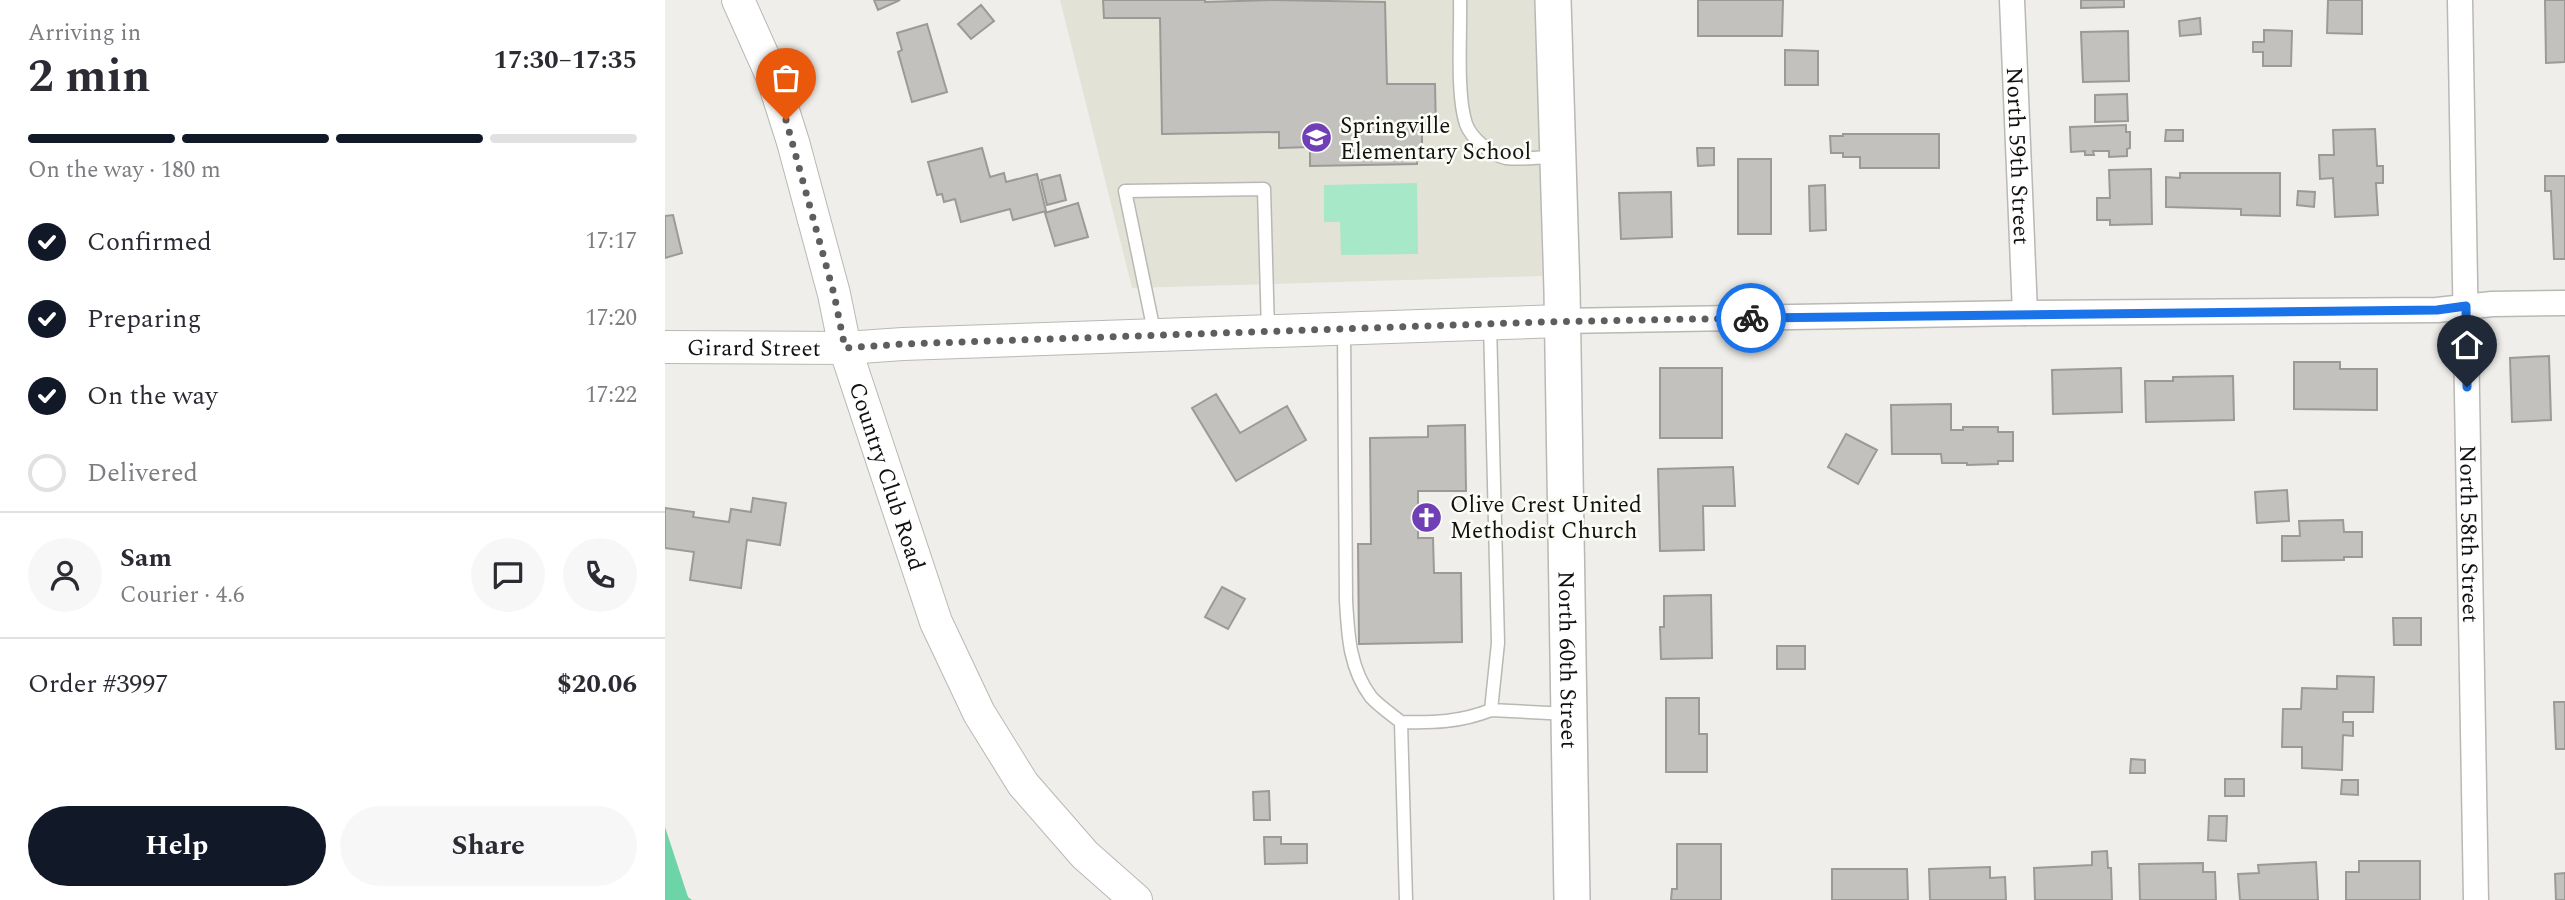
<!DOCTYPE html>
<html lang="en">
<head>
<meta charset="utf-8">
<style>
  :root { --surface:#fff; --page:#f7f7f7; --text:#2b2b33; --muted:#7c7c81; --line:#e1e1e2; --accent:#111827 }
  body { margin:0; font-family:Spectral,serif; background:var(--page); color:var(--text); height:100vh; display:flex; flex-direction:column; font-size:26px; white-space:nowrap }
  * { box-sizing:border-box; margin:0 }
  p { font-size:23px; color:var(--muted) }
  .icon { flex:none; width:38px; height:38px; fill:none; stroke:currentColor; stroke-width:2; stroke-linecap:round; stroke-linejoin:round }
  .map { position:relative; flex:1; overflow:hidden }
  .panel { display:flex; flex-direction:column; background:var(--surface); width:665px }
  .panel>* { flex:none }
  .pin { position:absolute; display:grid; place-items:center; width:60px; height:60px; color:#fff; margin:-72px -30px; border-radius:50% 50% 50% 0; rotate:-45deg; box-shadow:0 0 7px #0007 }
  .pin .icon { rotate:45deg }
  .courier { position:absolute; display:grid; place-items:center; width:70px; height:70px; margin:-35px; border:5px solid #1a73e8; border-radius:50%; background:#fff; color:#222; box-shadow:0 2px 9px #0007 }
  .overview em { font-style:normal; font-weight:700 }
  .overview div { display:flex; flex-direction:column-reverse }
  .overview { display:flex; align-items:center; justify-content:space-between; height:119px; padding:0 28px }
  h1 { font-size:46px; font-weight:700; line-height:52px }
  .bar { display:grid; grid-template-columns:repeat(4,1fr); gap:10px 7px; align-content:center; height:84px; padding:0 28px }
  .bar i { height:9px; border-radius:5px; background:var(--line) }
  .bar .on { background:var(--accent) }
  .bar p { grid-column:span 4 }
  .line { display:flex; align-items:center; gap:18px; padding:0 28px; border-top:2px solid var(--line) }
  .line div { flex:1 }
  .round { display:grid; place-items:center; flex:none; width:74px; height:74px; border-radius:37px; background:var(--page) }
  ol { padding:0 28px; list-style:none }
  li { display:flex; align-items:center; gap:21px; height:77px }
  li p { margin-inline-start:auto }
  li .icon { padding:7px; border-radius:50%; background:var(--accent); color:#fff; stroke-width:4 }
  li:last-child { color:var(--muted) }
  li i { width:38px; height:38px; border:4px solid var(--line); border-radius:50% }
  .action { display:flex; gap:14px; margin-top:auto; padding:14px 28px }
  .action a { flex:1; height:80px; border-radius:42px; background:var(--accent); color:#fff; font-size:28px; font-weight:700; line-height:80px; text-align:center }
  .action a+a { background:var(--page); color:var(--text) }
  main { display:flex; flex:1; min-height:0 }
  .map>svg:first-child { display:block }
</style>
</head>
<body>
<main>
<section class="panel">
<div class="overview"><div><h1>2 min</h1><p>Arriving in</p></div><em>17:30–17:35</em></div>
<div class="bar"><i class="on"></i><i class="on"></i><i class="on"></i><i></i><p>On the way · 180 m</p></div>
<ol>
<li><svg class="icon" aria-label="check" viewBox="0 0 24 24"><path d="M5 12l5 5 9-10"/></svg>Confirmed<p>17:17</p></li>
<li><svg class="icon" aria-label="check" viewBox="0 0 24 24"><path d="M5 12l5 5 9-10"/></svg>Preparing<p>17:20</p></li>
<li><svg class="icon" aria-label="check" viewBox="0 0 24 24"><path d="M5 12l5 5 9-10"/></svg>On the way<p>17:22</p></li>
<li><i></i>Delivered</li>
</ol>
<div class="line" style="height:126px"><a class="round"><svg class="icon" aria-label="person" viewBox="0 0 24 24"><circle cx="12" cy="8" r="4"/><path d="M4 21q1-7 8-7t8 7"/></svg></a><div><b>Sam</b><p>Courier · 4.6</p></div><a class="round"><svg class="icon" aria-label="chat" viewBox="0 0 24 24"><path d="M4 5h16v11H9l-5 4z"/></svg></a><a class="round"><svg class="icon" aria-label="phone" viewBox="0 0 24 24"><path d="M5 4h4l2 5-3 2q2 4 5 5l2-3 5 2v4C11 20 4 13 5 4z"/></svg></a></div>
<div class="line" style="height:91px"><div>Order #3997</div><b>$20.06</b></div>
<div class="action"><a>Help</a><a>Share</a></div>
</section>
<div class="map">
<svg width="1900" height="900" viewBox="0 0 1900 900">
  <rect width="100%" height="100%" fill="#efeeea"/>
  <!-- built -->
  <path fill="#e3e2d6" d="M395,0H871L877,276L467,288Z"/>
  <!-- green -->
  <path fill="#a6e8c8" d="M752,183L753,254L676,255L675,222H659V185Z"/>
  <!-- forest -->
  <path fill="#6cd4a6" d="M0,827L23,897L27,900H0Z"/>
  <!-- building -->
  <path fill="#c3c1bd" stroke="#9c9a96" stroke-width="2" d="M209,0H235L213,10Z
    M438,0H540V2L607,0L720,2L722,84H770L771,132H757V158H752V164L645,166V147L614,148V132L497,134L495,18H439Z
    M1033,0H1118L1117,36H1033Z
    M1416,0H1459V7L1416,8Z
    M1663,0H1697V34L1662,33Z
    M1880,0H1900V62L1881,63Z
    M316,5L329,21L306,39L293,24Z
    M1535,18L1536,34L1515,36L1514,21Z
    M262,24L282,92L247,102L233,52L237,50L232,33Z
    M1599,30L1627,31L1626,66H1598V52H1588V42H1599Z
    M1463,31L1464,81L1418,82L1416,32Z
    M1120,50L1153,51V85H1120Z
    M1462,94L1463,121L1430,122V95Z
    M1461,125V132H1465V148L1462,149V156L1444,157V151H1428L1429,155H1420V151L1406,152L1405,127Z
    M1710,129L1712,166H1718V183H1711L1713,215L1670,217L1668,178L1655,179L1654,155H1669L1668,130Z
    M1501,130H1518V141H1500Z
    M1178,134H1274V168H1195V157H1178V153H1166L1165,136H1178Z
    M317,148L325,177L339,173L341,182L372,174L381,211L348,220L345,209L296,222L290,199L279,202L277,194L272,195L263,162Z
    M1032,148H1049V165L1033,166Z
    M1073,159H1106V234H1073Z
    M1486,169L1487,224L1445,225V220H1432V198H1445L1444,170Z
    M1515,173H1615V216L1576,215V209L1501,207V177L1515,178Z
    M395,175L401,200L382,205L376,180Z
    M1880,176H1900V259H1889L1886,191H1880Z
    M1160,185L1161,230L1145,231L1144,186Z
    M1633,191L1650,192L1649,207L1632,205Z
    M1006,192L1007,237L956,239L954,193Z
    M413,203L423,237L390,246L380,213Z
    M8,215L17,253L0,258V216Z
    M1884,356L1886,420L1847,422L1845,358Z
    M1629,362H1675V369H1712V410L1629,409Z
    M995,368H1057V438H995Z
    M1456,368L1457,412L1388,414L1387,370Z
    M1568,376L1569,420L1481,422L1480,381H1508V377Z
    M551,394L575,433L622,406L641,440L571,481L527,408Z
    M1286,404V430H1298V427H1333V432H1348V461H1333V464L1302,465V463H1277L1276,454H1227L1226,405Z
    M800,425L801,491H753V538H768L769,573H796L797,642L694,644L693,544H706L705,438L763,437V426Z
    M1181,434L1212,450L1193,484L1163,467Z
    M1068,467L1070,506H1038L1039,550L995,551L993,469Z
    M1622,490L1624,521L1592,523L1590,492Z
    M88,498L121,503L115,545L82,540L76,588L25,580L29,552L0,548V508L29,512L28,517L64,522L66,509L86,512Z
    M1678,520L1679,532H1697V557H1679V560L1617,561V536H1635L1634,521Z
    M557,587L580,599L563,629L540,617Z
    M1046,595L1047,658L996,659L995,627H999V596Z
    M1728,618H1756V645H1729Z
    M1112,646H1140V669H1112Z
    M1672,676L1709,677L1708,712H1678V722H1688V736L1678,735L1677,770L1637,768V747H1617L1618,709H1636L1637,688L1672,689Z
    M1001,698H1034V734H1042V772H1001Z
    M1889,702H1900V749H1891Z
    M1466,759L1480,760V773H1465Z
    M1560,779H1579V796H1560Z
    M1677,780H1693V795L1676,794Z
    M604,791L605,820H589L588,792Z
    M1544,816H1562L1561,841L1543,840Z
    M599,837H616V844H642V863L600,864Z
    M1012,844H1056V900H1006L1007,889H1012Z
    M1442,851L1443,868H1446L1447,900H1370L1369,868L1427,865V852Z
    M1694,861H1755V900H1681V872H1694Z
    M1651,862L1653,900H1575L1573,874L1594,873L1593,865Z
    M1538,863V872H1550L1551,900H1475L1474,864Z
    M1325,867V878L1340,877L1341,900H1265L1264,869Z
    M1167,869H1242L1243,900H1167Z
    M1900,873V900H1891L1890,874Z"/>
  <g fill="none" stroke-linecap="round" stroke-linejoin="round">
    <defs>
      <path id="service" d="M795,0C796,33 791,94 801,124C806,138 826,155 841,158C856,160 874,157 890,157
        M679,330L681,600C683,634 684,668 706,697C714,706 726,714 736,722
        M490,336L460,191L599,189L603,331
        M826,710L903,714
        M741,900L736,722C768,723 796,722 826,710L833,643L825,324"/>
      <g id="minor">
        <path id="s1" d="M1347,0L1360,313"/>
        <path id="s2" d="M1795,0L1811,900"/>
        <path d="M896,321L1360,313L1772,310L1827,304L1900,303"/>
      </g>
      <g id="tertiary">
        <path id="s3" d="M73,0L107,76L128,142L169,294L180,348L271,622L314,713L358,784L420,855L471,900"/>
        <path id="s4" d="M0,347L180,348L238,344L896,321"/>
      </g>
      <g id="secondary">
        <path id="s5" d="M888,0L897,290L907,900"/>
      </g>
    </defs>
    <!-- service casing -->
    <use href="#service" stroke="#b9b8b4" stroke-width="15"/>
    <!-- minor casing -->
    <use href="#minor" stroke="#b9b8b4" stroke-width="27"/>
    <!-- tertiary casing -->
    <use href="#tertiary" stroke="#b9b8b4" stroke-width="34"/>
    <!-- secondary casing -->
    <use href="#secondary" stroke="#b9b8b4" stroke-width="38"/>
    <!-- service -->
    <use href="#service" stroke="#fff" stroke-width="12"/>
    <!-- minor -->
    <use href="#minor" stroke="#fff" stroke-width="24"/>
    <!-- tertiary -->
    <use href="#tertiary" stroke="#fff" stroke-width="32"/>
    <!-- secondary -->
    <use href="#secondary" stroke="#fff" stroke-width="35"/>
  </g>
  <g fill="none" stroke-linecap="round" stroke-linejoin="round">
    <!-- done -->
    <path stroke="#5f5e5c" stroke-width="7" stroke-dasharray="0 12.6" d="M121,120L169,294L180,348L238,344L877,322L1086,318"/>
    <!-- route -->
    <path stroke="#1a73e8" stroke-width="9" d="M1086,318L1772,310L1801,306L1802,387"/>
  </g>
  <!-- icons -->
  <defs>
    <symbol id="school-disc" viewBox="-11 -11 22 22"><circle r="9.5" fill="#703eb5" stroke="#fcfcf7"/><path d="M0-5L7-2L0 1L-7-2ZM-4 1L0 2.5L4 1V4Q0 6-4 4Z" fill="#fff"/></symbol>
    <symbol id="church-disc" viewBox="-11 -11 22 22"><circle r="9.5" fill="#703eb5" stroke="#fcfcf7"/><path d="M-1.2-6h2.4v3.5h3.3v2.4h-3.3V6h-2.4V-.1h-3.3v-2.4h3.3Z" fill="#fff"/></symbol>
  </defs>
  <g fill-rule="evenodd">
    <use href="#school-disc" x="634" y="120" width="35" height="35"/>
    <use href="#church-disc" x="744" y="500" width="35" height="35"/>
  </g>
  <g text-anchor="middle" stroke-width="5" stroke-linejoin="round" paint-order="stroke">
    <!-- poi labels -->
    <g font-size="23" fill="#11110f" stroke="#fcfcf7" text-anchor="start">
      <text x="675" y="133">Springville<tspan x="675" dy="26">Elementary School</tspan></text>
      <text x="785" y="512">Olive Crest United<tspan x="785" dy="26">Methodist Church</tspan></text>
    </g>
    <!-- street labels -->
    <g font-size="23" fill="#11110f" stroke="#fcfcf7">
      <text dy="8" stroke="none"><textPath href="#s1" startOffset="156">North 59th Street</textPath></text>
      <text dy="8" stroke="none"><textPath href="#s4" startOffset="89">Girard Street</textPath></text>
      <text dy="8" stroke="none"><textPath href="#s3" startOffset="500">Country Club Road</textPath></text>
      <text dy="8" stroke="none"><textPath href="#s2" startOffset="534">North 58th Street</textPath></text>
      <text dy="8" stroke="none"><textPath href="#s5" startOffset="660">North 60th Street</textPath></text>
    </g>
  </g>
</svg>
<div class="pin" style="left:121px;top:120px;background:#ea580c"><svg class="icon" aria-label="bag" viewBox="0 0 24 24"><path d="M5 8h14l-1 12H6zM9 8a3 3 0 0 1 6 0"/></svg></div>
<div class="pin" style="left:1802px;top:387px;background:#1f2937"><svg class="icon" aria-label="home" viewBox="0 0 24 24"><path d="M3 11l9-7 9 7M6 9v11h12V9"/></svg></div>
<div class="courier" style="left:1086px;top:318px"><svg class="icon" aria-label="bike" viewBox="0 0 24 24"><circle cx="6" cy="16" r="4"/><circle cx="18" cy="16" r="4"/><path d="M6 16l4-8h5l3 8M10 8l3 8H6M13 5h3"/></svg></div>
</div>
</main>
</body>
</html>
